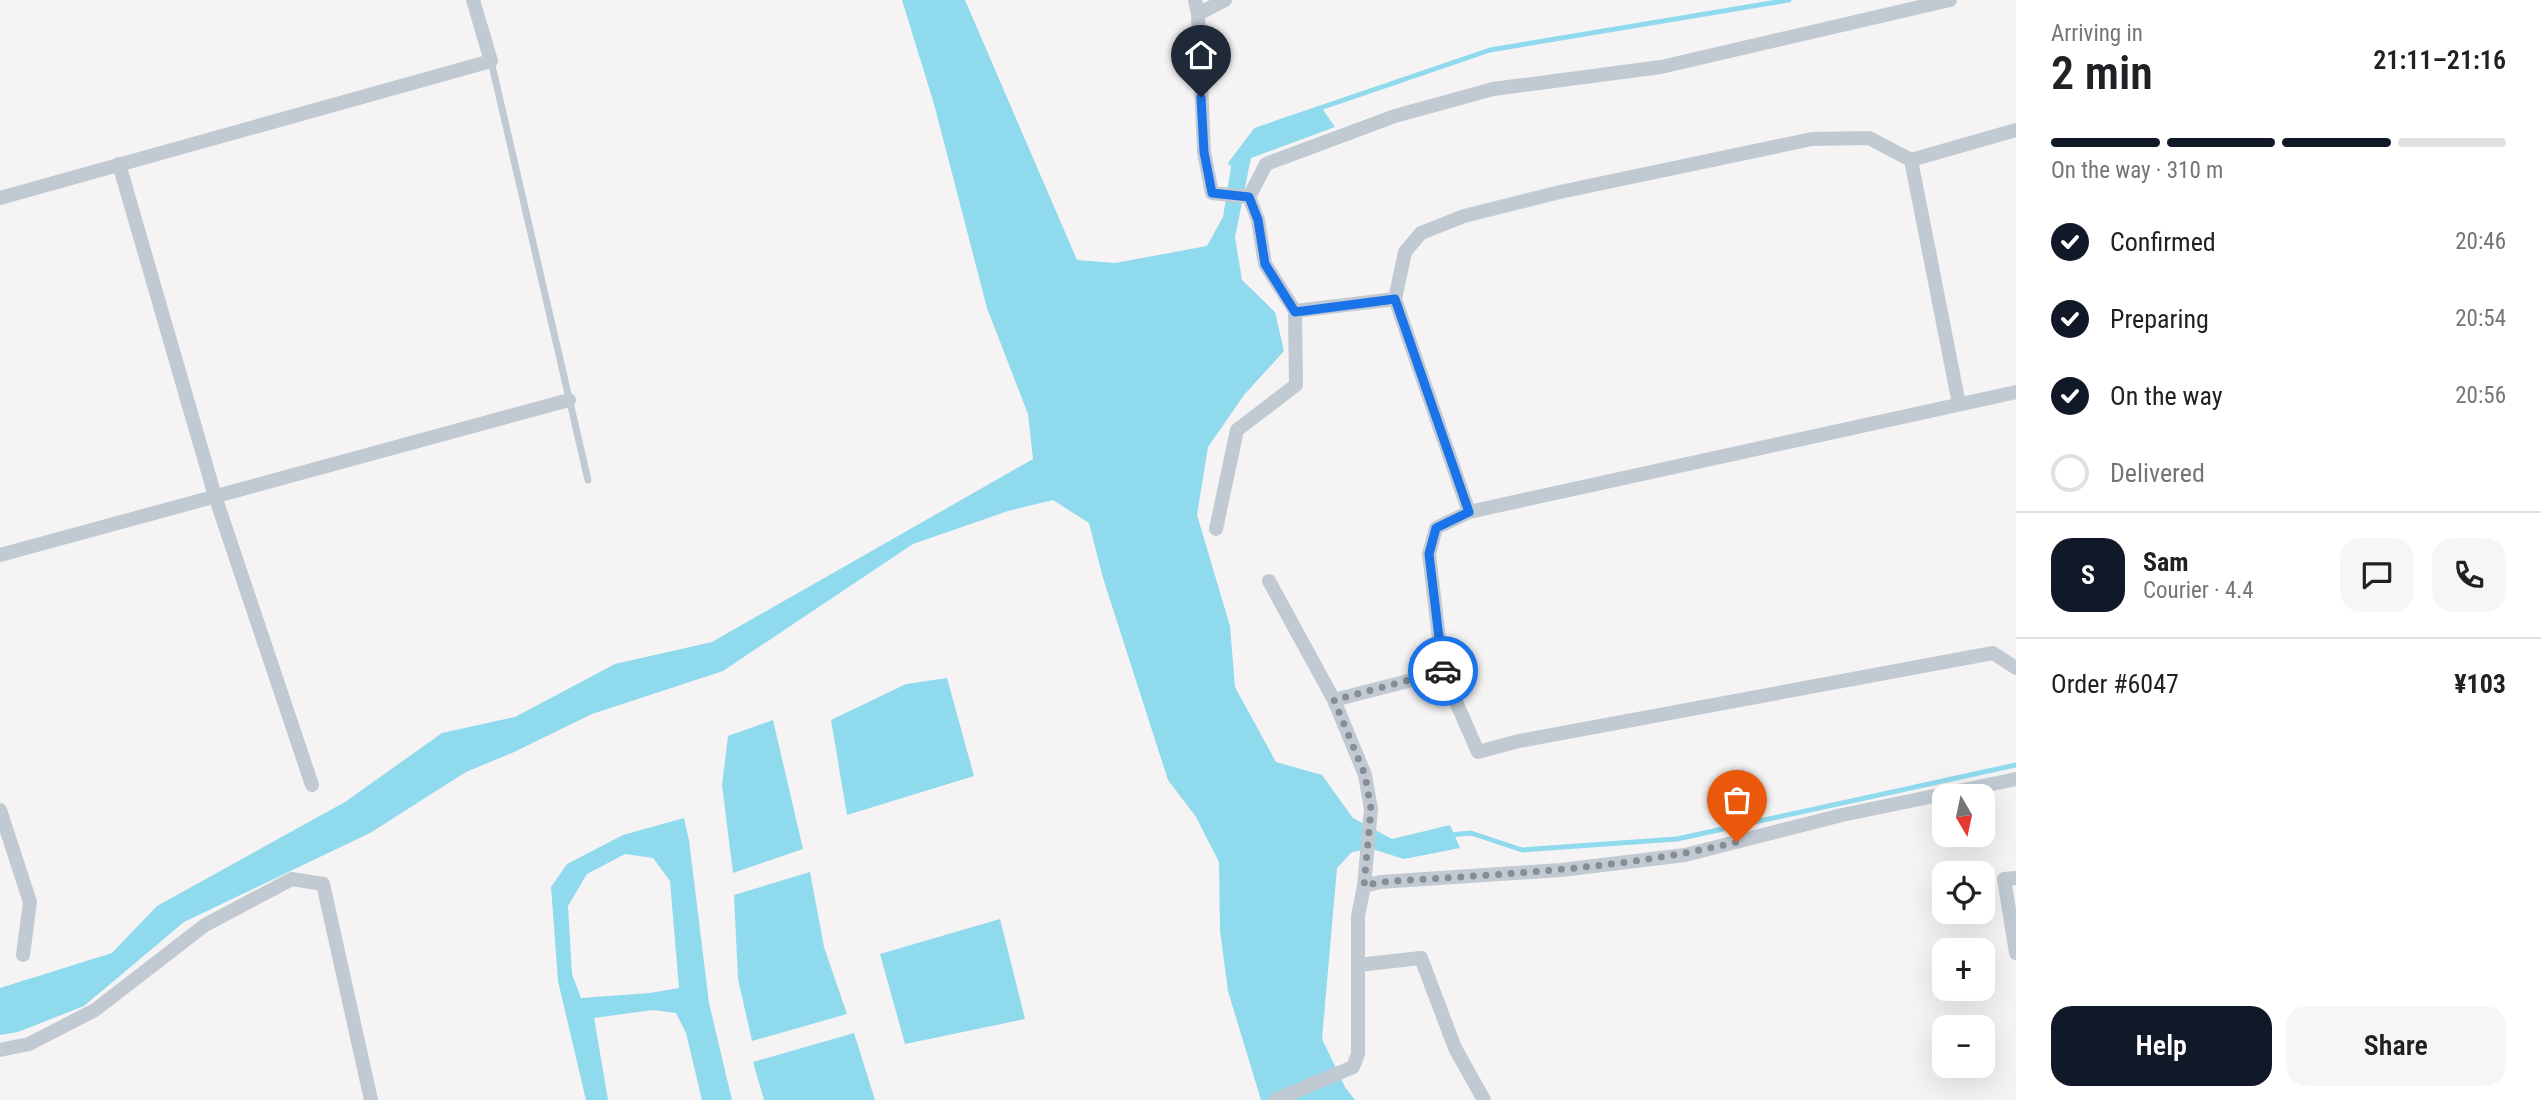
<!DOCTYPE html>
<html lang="en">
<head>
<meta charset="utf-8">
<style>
  :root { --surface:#fff; --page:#f6f6f6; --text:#202124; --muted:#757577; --line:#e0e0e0; --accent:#111827 }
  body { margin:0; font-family:"Roboto Condensed",sans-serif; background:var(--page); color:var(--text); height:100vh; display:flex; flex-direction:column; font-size:26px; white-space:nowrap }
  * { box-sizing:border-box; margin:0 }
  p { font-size:23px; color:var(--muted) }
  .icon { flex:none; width:38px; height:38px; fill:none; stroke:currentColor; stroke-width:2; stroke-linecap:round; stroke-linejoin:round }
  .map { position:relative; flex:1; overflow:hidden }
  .side { display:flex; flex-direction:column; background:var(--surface); width:525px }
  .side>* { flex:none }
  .needle { width:46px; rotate:171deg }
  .fabs { position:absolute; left:1932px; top:784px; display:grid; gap:14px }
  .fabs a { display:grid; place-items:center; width:63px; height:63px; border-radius:14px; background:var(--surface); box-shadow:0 7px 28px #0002; font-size:35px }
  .pin { position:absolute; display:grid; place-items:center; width:60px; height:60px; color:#fff; margin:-72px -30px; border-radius:50% 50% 50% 0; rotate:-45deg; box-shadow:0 0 7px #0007 }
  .pin .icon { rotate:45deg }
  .courier { position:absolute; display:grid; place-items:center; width:70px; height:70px; margin:-35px; border:5px solid #1a73e8; border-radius:50%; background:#fff; color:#222; box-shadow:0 2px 9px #0007 }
  .head em { font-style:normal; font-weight:600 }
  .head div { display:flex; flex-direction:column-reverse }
  .head { display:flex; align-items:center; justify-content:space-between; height:119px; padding:0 35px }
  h1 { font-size:46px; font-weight:600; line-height:52px }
  .bar { display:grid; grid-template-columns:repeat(4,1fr); gap:10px 7px; align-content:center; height:84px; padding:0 35px }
  .bar i { height:9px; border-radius:5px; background:var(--line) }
  .bar .active { background:var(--accent) }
  .bar p { grid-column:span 4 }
  .line { display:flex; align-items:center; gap:18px; padding:0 35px; border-top:2px solid var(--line) }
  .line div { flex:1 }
  .round { display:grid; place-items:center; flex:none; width:74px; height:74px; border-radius:21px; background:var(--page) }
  ol { padding:0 35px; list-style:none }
  li { display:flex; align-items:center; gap:21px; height:77px }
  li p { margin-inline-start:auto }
  li .icon { padding:7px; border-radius:50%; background:var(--accent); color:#fff; stroke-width:4 }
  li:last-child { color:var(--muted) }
  li i { width:38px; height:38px; border:4px solid var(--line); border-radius:50% }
  .action { display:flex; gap:14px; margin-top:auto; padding:14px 35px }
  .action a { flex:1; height:80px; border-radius:21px; background:var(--accent); color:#fff; font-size:28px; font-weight:600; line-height:80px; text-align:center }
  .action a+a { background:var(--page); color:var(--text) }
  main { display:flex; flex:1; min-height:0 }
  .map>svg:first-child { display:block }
</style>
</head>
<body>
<main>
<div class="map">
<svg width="2016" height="1100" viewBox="0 0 2016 1100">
  <rect width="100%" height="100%" fill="#f5f3f3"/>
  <!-- water -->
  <path fill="#90daee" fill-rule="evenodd" d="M902,0H965L1077,260L1115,263L1207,246L1223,217L1232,161L1256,130L1321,107L1335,127L1251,158L1235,237L1242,280L1275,312L1284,351L1244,395L1208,447L1197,515L1230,626L1235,687L1276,762L1322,775L1353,818L1392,839L1450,825L1460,848L1404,859L1372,849L1352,852L1337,868L1322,1039L1345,1087L1355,1100H1261L1228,991L1220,930L1219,862L1196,817L1168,780L1103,578L1089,523L1053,500L1008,511L913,544L723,671L592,714L512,753L466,772L370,833L184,922L84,1006L18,1032L0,1035V988L112,953L157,906L345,802L442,733L515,717L615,664L712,642L1033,459L1028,414L987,308L934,104Z
    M947,678L974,776L847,815L831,720L906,684Z
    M773,720L803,849L733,873L722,785L728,736Z
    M684,818L689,840L709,1003L732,1100H702L686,1033L676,1013L653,1010L594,1018L608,1100H586L558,981L551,887L567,864L623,835ZM625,854L653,858L670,881L679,988L650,993L581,998L572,974L568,906L587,874Z
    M810,872L824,947L847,1014L752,1041L738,979L734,895Z
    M1000,919L1025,1019L905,1044L880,954Z
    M854,1033L875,1100H764L753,1062Z"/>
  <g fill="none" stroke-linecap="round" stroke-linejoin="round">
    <!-- stream -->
    <path stroke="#90daee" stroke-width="5" d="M1231,163L1256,130L1490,50L1789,0
      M1449,835L1471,833L1522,850L1677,839L2016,765"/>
    <!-- service -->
    <path stroke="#c1cad2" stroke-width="7" d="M491,61L588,480"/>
    <!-- minor -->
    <path stroke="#c1cad2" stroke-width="14" d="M1195,0L1198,14L1204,152L1212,193L1249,197L1258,220L1265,264L1295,311L1395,299L1469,512
      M1198,14L1225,0
      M119,164L215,496L312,785
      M1249,197L1266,164L1395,116L1493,89L1661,67L1950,0
      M0,198L491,61L473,0
      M1395,299L1405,252L1421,233L1464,216L1560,192L1812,139L1869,138L1911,160
      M2016,392L1469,512L1436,528L1429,554L1443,672L1478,752L1519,741L1993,653L2016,668
      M1959,404L1911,160L2016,130
      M1216,529L1237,430L1296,385L1295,311
      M0,555L569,400
      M1269,581L1334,700
      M0,810L30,902L23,955
      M2016,878L2004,879L2016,953
      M1364,886L1371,809L1365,775L1334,700L1443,672
      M1358,965L1421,958L1455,1048L1484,1100
      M0,1050L29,1044L95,1010L205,925L292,879L323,884L371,1100
      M1275,1100L1353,1067L1358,1054V916L1364,886L1380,882L1561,870L1685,855L1842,815L2016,779"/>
  </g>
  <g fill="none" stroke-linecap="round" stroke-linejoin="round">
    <!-- done -->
    <path stroke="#868d94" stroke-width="7" stroke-dasharray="0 12.6" d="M1443,671L1334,700L1365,775L1371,809L1364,886L1380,882C1500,874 1620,870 1737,842"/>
    <!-- route -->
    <path stroke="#1a73e8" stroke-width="9" d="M1201,97L1204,152L1212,193L1249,197L1258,220L1265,264L1295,312L1395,299L1469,512L1436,528L1429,554L1443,671"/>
  </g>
</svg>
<div class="fabs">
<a><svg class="needle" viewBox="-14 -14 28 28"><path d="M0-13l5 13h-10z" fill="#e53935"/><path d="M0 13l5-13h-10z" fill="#757577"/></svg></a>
<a><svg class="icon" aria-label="locate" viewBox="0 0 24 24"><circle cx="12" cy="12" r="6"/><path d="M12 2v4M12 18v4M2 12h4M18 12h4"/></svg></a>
<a>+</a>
<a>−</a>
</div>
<div class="pin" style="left:1737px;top:842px;background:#ea580c"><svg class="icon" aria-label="bag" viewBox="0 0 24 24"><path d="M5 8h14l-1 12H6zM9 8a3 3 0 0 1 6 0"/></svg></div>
<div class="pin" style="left:1201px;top:97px;background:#1f2937"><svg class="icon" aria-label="home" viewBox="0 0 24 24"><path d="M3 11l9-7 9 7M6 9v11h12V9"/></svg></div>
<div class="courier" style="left:1443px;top:671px"><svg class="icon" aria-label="car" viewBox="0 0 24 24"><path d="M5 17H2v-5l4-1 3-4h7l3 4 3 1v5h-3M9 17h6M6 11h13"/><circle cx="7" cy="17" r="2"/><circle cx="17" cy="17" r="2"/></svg></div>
</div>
<section class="side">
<div class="head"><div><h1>2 min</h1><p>Arriving in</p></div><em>21:11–21:16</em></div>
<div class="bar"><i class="active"></i><i class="active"></i><i class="active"></i><i></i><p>On the way · 310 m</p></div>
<ol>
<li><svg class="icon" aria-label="check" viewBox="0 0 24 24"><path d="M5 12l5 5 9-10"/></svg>Confirmed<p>20:46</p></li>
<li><svg class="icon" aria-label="check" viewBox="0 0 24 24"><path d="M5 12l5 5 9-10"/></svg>Preparing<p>20:54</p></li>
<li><svg class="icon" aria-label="check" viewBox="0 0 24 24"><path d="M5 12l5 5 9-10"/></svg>On the way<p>20:56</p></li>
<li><i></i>Delivered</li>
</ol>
<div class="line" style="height:126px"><b class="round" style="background:var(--accent);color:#fff">S</b><div><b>Sam</b><p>Courier · 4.4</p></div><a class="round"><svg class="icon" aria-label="chat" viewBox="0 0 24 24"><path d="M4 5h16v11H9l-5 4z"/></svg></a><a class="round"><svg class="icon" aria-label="phone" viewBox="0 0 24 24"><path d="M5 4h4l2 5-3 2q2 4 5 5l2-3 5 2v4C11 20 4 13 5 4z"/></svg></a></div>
<div class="line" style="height:91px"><div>Order #6047</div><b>¥103</b></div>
<div class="action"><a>Help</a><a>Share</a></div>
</section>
</main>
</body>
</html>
